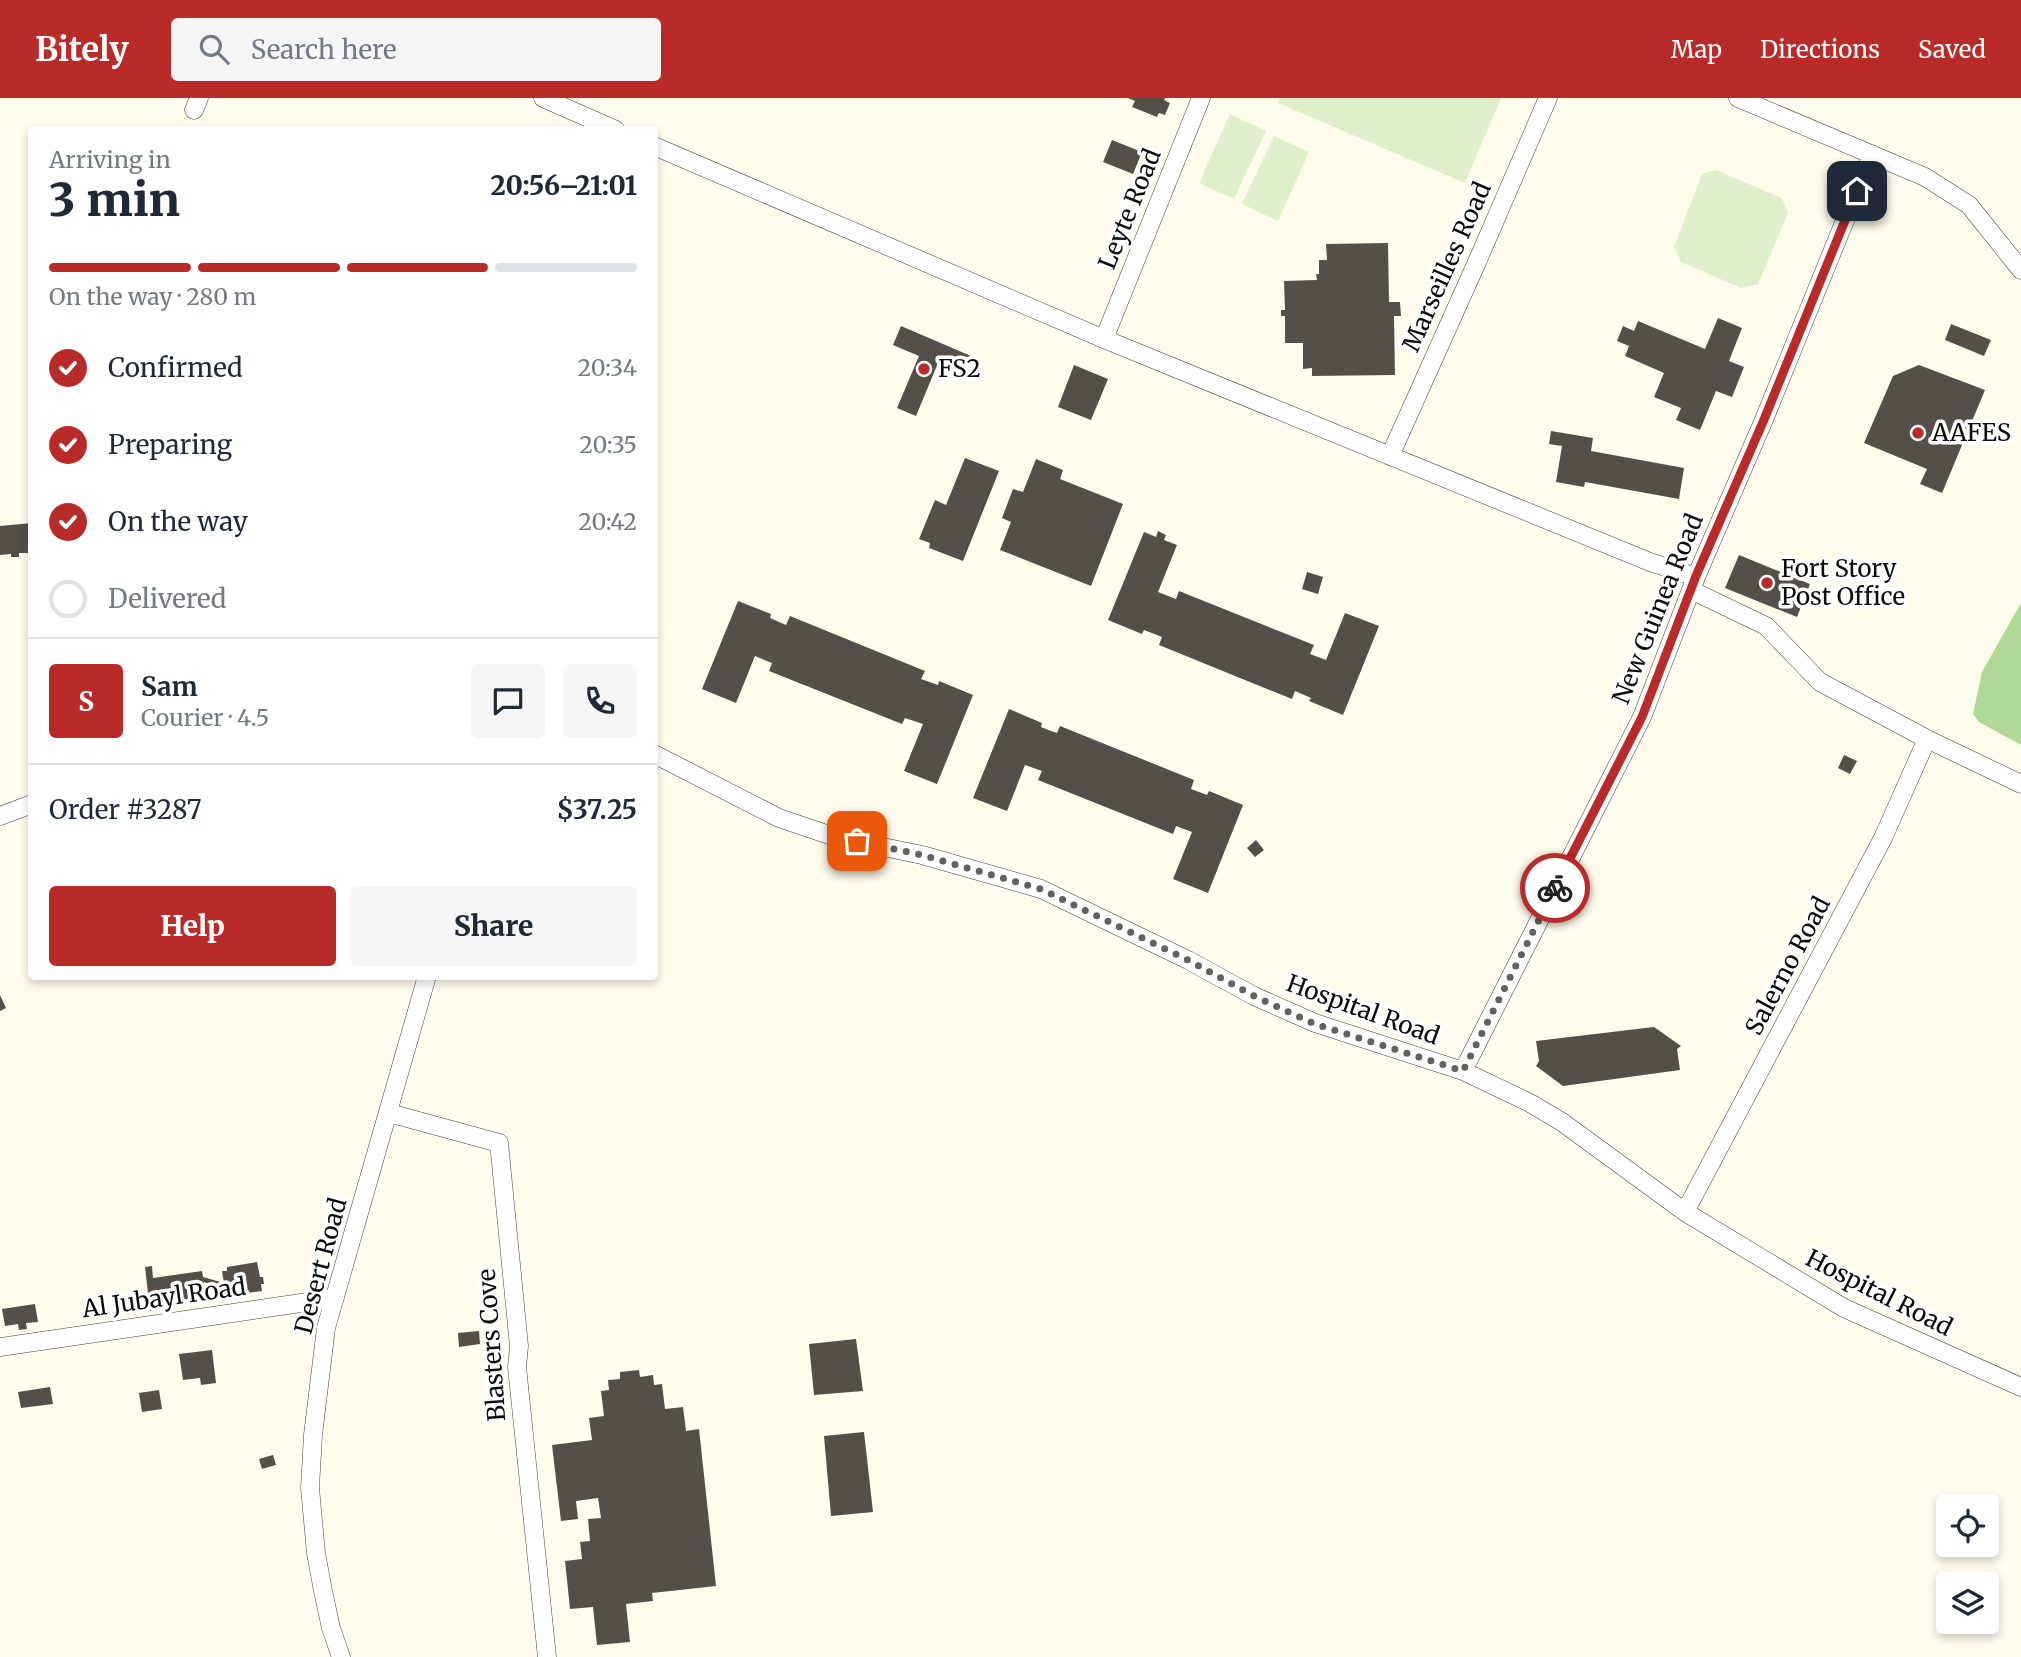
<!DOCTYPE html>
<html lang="en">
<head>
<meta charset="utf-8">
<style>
  :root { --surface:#fff; --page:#f6f6f7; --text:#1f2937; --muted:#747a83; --line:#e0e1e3; --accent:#b92b28 }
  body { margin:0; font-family:Merriweather,serif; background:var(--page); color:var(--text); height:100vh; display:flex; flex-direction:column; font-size:26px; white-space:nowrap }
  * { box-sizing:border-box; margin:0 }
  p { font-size:23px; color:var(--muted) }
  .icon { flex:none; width:38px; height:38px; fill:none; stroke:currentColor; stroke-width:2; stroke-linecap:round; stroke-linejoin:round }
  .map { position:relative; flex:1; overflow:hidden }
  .side { position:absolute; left:28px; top:28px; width:630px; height:854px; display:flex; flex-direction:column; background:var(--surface); border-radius:7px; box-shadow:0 4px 10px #0003 }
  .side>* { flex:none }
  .fabs { position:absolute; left:1936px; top:1396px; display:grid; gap:14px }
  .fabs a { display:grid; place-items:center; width:63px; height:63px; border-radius:7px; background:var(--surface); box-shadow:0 4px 10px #0003; font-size:35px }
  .pin { position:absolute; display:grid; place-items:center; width:60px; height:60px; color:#fff; margin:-30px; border-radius:14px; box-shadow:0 4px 10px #0006 }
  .courier { position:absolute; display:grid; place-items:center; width:70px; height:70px; margin:-35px; border:5px solid #b92b28; border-radius:50%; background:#fff; color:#222; box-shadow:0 2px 9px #0007 }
  .head em { font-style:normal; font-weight:800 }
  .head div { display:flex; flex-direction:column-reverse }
  .head { display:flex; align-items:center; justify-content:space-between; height:119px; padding:0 21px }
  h1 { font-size:46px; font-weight:800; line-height:52px }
  .bar { display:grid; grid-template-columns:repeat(4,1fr); gap:10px 7px; align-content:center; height:84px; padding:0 21px }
  .bar i { height:9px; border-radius:5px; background:var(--line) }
  .bar .on { background:var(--accent) }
  .bar p { grid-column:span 4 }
  .line { display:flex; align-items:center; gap:18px; padding:0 21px; border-top:2px solid var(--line) }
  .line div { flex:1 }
  .round { display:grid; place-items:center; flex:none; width:74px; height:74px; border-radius:7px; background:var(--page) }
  ol { padding:0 21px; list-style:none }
  li { display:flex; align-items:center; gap:21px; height:77px }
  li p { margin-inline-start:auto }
  li .icon { padding:7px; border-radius:50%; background:var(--accent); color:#fff; stroke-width:4 }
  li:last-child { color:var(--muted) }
  li i { width:38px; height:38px; border:4px solid var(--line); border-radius:50% }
  .cta { display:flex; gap:14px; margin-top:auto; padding:14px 21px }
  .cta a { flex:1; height:80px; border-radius:7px; background:var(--accent); color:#fff; font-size:28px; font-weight:800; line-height:80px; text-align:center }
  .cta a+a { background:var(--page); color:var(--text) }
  header { display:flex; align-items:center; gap:42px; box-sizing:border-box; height:98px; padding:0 35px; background:var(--accent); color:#fff }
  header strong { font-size:33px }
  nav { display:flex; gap:38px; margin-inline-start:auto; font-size:24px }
  .search { width:490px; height:63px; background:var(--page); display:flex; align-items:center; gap:18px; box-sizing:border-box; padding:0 24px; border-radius:7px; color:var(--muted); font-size:26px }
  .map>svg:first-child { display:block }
</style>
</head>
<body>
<header>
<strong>Bitely</strong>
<div class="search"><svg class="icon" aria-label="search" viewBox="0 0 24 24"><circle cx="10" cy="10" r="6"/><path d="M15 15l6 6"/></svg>Search here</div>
<nav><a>Map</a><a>Directions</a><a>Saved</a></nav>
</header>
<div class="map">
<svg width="2021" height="1559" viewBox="0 0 2021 1559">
  <rect width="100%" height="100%" fill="#fffced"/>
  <!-- forest -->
  <path fill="#b0d897" d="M2021,505V647L1979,624L1973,616L1982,574Z"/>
  <!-- pitch -->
  <path fill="#dfefc9" d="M1280,0H1501L1465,85L1278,5Z
    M1230,16L1266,33L1234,101L1199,85Z
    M1274,38L1309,54L1278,123L1242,106Z
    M1716,72L1782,100L1788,115L1758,186L1741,190L1681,164L1674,149L1702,76Z"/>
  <!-- building -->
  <path fill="#554f49" d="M1128,0H1165L1164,2L1170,5L1165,17L1159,15L1157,19L1132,9L1135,3Z
    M1112,42L1142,54L1133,76L1103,64Z
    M1388,145L1389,204H1400L1401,218H1394L1395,277L1312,278V270L1303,271V245H1285V218H1281V212H1285L1284,183L1317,182L1316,176H1319V162H1327L1326,146Z
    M1718,220L1742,230L1729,263L1744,269L1732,299L1716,293L1700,332L1676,322L1681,310L1654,299L1664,275L1625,258L1629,248L1617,243L1623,228L1634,233L1638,223L1705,251Z
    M1951,226L1991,242L1984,258L1945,242Z
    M901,228L971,258L964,276L938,265L916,318L897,310L919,258L893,247Z
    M1074,267L1108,281L1091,322L1058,309Z
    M1919,267L1985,292L1942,395L1920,386L1927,371L1864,345L1893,278Z
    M1551,333L1593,340L1591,353L1684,370L1679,401L1585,384L1584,389L1556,384L1562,348L1549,346Z
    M965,360L999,373L963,463L929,450L930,445L919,441L935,402L946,407Z
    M1036,361L1063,372L1060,381L1123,406L1091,488L1000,452L1011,424L1002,420L1013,391L1023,394Z
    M32,425V457L29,458V455H19V459H11V456L0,457V428Z
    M1158,433L1166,437L1164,442L1177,447L1158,494L1176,501L1179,493L1314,547L1310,556L1326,562L1345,515L1379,528L1343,617L1309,603L1311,600L1295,593L1292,601L1159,547L1162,539L1144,532L1142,536L1108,522L1144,434L1156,439Z
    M1739,457L1810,486L1797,519L1725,490Z
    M1307,474L1323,479L1318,496L1302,491Z
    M738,503L771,516L770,520L786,527L790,518L925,573L921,581L938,587L939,583L973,597L937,686L904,673L923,626L905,620L902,626L769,573L772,565L755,558L736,605L702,591Z
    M1009,611L1042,625L1041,629L1051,633L1057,635L1060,628L1194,682L1191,691L1207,697L1209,693L1243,707L1208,795L1173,781L1192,734L1176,728L1173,736L1038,682L1042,673L1025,667L1007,713L973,700Z
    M1844,657L1857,663L1850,676L1838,670Z
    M1256,742L1264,752L1255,759L1247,750Z
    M0,897L6,910L0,913Z
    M1654,929L1681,948L1677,951L1680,972L1563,988L1536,968L1539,963L1536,943Z
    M257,1164L260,1179H263L264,1186H261L262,1193L231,1197L230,1190L224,1191L204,1184L206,1200H204V1203H200L199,1200L168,1204L169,1210L150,1213L145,1169L152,1168L153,1180L202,1173L203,1179L224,1185L222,1173H227V1169Z
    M35,1206L38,1224L26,1225L27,1231L19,1232L18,1226L5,1228L2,1211Z
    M479,1233L480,1246L459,1249L458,1235Z
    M856,1241L863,1293L814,1297L809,1246Z
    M212,1252L216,1285L201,1287L200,1280L183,1282L179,1256Z
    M639,1272L640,1279L653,1277L654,1287L662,1286L665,1311L683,1309L686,1333L699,1331L716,1488L652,1495L653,1503L626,1506L630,1544L597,1547L593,1509L570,1511L565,1463L582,1461L580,1444L590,1443L588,1421L601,1420L598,1400L576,1403L578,1421L561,1423L552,1347L592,1342L589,1320L604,1318L601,1293L609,1292L608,1282L620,1281V1274Z
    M50,1289L53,1306L21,1310L18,1294Z
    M159,1292L162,1311L142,1314L139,1295Z
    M864,1334L873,1414L831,1418L824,1338Z
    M273,1357L276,1367L262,1371L259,1361Z"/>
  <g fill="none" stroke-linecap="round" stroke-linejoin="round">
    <defs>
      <path id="minor" d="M543,0L616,32
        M1738,0L1925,79L1969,107L2021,172
        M194,12L199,0
        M654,48L1104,241L1650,464L1696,479
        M1104,241L1201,0
        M1390,358L1477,164L1548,0
        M1691,492L1766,528L1820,584L1927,641L2021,686
        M654,656L779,720L835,739L922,757L1041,791L1188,862L1254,898L1315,925L1463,973L1530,1005L1562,1024L1685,1114L1844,1210L2021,1289
        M0,718L32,706
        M1463,973L1642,619L1696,479L1763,324L1872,56
        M389,1015L499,1045L519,1248L517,1269L547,1559
        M1685,1114L1883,740L1927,641
        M0,1249L335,1200
        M341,1559L331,1530L323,1493L316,1455L310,1390L313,1337L326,1230L427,878"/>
    </defs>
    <!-- minor casing -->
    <use href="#minor" stroke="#404040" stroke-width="19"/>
    <!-- minor -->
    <use href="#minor" stroke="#fff" stroke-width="18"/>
  </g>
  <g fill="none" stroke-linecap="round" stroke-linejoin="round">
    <!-- done -->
    <path stroke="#62615b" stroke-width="7" stroke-dasharray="0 12.6" d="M857,743L922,757L1041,791L1188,862L1254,898L1315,926L1463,973L1555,790"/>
    <!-- route -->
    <path stroke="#b92b28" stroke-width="9" d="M1555,790L1642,619L1696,478L1763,324L1857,93"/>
  </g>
  <!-- markers -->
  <g fill="#b92b28" stroke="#fff" stroke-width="2.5">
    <circle cx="924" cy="271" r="7"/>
    <circle cx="1918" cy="335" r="7"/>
    <circle cx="1767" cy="485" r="7"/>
  </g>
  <g text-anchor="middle" stroke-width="7" stroke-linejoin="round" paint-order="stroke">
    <!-- street labels -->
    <g font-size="24" fill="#0d0d0d" stroke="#fff">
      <text transform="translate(1130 111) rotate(-68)" y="8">Leyte Road</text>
      <text transform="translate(1447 169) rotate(-66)" y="8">Marseilles Road</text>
      <text transform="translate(1658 511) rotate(-68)" y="8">New Guinea Road</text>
      <text transform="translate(1788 868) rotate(-62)" y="8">Salerno Road</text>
      <text transform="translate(1363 912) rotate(20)" y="8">Hospital Road</text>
      <text transform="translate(321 1168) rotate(-75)" y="8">Desert Road</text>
      <text transform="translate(1879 1195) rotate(27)" y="8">Hospital Road</text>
      <text transform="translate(164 1200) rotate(-8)" y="8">Al Jubayl Road</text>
      <text transform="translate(492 1247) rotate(-94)" y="8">Blasters Cove</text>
    </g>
    <!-- poi labels -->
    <g font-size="24" fill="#0d0d0d" stroke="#fff" text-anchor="start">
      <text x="938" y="279">FS2</text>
      <text x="1932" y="343">AAFES</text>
      <text x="1781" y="479">Fort Story<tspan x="1781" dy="28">Post Office</tspan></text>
    </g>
  </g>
</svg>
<div class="fabs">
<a><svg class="icon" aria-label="locate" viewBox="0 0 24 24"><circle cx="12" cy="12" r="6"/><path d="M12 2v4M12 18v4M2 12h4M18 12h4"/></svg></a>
<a><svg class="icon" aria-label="layers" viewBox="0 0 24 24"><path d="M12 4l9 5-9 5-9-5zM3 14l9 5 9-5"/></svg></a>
</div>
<div class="pin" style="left:857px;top:743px;background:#ea580c"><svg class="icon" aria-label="bag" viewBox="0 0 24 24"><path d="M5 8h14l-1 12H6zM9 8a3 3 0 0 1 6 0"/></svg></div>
<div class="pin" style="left:1857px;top:93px;background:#1f2937"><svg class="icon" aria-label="home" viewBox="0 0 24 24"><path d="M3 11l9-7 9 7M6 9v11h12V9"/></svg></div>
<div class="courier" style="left:1555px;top:790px"><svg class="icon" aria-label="bike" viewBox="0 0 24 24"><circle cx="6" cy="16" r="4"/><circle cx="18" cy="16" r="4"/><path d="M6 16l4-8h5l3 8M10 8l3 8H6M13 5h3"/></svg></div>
<section class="side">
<div class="head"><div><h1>3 min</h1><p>Arriving in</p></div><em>20:56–21:01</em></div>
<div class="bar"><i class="on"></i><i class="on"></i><i class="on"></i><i></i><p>On the way · 280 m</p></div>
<ol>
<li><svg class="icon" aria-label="check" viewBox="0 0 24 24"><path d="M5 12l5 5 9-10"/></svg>Confirmed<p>20:34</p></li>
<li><svg class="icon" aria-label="check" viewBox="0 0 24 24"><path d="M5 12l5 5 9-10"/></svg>Preparing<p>20:35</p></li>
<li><svg class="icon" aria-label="check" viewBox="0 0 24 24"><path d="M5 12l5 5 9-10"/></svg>On the way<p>20:42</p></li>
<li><i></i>Delivered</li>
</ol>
<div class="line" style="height:126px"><b class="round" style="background:var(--accent);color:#fff">S</b><div><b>Sam</b><p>Courier · 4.5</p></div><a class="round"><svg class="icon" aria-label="chat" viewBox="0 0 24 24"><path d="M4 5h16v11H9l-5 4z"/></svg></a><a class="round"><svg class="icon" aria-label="phone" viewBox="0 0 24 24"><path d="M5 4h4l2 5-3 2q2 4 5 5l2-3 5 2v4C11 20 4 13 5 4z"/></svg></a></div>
<div class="line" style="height:91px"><div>Order #3287</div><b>$37.25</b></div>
<div class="cta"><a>Help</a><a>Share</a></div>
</section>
</div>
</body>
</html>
